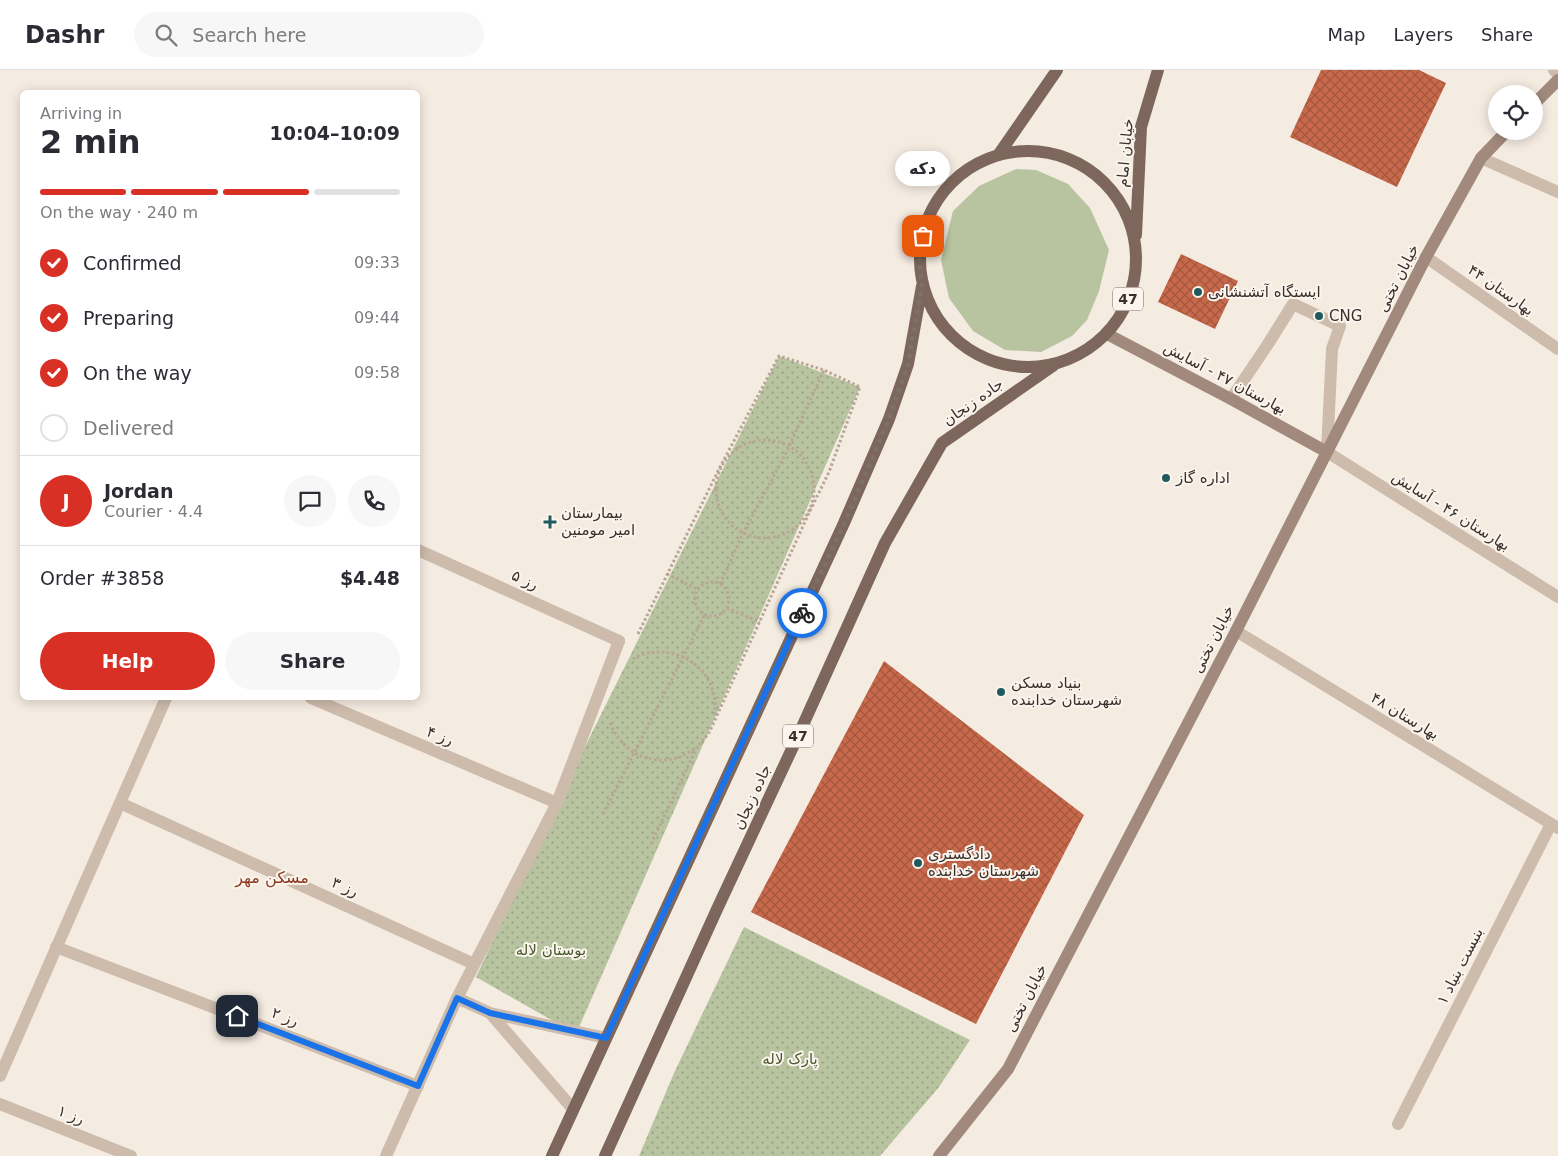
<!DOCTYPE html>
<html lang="en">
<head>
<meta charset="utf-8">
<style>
  :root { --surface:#fff; --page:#f7f7f7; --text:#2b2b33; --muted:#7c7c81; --line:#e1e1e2; --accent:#d93025 }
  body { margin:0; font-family:"DejaVu Sans","Noto Naskh Arabic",sans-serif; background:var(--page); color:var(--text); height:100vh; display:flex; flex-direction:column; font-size:19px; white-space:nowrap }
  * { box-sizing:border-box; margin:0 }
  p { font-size:16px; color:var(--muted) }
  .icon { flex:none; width:28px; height:28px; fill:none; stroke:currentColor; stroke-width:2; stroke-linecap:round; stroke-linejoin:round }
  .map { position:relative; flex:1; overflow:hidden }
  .details { position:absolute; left:20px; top:20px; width:400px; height:610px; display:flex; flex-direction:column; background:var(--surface); border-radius:8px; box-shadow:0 2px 12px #0003 }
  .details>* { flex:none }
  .tools { position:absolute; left:1488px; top:15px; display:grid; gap:10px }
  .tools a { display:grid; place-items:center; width:55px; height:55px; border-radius:50%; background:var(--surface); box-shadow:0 2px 12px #0003; font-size:25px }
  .pin { position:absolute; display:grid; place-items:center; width:42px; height:42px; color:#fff; margin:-21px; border-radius:10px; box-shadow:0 2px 8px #0006 }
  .courier { position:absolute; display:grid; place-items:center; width:50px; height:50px; margin:-25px; border:4px solid #1a73e8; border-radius:50%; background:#fff; color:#222; box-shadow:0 1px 6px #0007 }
  .bubble { position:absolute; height:35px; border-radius:18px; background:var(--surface); box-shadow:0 2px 12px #0003; font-size:16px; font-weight:700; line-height:35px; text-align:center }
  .headline em { font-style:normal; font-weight:700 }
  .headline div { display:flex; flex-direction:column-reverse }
  .headline { display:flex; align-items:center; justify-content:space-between; height:85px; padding:0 20px }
  h1 { font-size:32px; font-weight:700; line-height:38px }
  .bar { display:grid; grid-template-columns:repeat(4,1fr); gap:8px 5px; align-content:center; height:60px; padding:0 20px }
  .bar i { height:6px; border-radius:4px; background:var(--line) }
  .bar .on { background:var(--accent) }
  .bar p { grid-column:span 4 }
  .line { display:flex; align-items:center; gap:12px; padding:0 20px; border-top:1px solid var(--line) }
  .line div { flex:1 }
  .round { display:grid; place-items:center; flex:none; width:52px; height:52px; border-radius:26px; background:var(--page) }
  ol { padding:0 20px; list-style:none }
  li { display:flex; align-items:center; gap:15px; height:55px }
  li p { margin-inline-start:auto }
  li .icon { padding:5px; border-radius:50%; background:var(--accent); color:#fff; stroke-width:4 }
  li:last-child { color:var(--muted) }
  li i { width:28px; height:28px; border:2px solid var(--line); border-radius:50% }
  .button { display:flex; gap:10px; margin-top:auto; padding:10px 20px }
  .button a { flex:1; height:58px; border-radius:30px; background:var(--accent); color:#fff; font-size:20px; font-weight:700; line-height:58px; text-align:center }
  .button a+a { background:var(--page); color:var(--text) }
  header { display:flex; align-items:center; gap:30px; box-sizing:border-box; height:70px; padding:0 25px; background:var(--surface); border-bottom:1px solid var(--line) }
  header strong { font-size:24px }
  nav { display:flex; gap:28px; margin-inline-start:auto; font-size:18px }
  .search { width:350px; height:45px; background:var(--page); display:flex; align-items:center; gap:12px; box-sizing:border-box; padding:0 18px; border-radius:28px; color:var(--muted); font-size:19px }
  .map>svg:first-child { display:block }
</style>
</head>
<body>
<header>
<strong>Dashr</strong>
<div class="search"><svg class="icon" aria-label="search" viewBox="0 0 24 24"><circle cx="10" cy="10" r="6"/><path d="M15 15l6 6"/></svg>Search here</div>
<nav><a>Map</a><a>Layers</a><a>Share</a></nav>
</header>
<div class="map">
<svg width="1558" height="1086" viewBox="0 0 1558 1086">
  <defs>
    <pattern id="park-dots" width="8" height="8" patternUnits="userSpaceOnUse" patternTransform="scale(1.25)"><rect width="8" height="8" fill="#b8c4a0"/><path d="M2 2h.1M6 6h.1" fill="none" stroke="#97a083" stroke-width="1.8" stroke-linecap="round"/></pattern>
    <pattern id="building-cross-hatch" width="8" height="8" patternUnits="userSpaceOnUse" patternTransform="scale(1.25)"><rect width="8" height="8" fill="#c8694b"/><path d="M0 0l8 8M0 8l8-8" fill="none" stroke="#a4573f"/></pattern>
  </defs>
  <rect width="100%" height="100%" fill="#f4ebe1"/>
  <!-- grass -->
  <path fill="#b8c4a0" d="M1016,99L1036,100L1068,114L1090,138L1109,180L1099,221L1087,250L1072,266L1041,282L1005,280L973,261L949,228L941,190L953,141L979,116Z"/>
  <!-- park -->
  <path fill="url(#park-dots)" d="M779,286L860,317L576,964L476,907L564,719Z
    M744,857L970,970L939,1017L880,1086H639L674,1003Z"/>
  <!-- building -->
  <path fill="url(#building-cross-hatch)" d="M1321,0H1419L1446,13L1397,117L1290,67Z
    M1181,184L1238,211L1215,259L1158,232Z
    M884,591L1084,745L976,954L751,842Z"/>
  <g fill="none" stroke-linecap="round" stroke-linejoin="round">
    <!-- path -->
    <path stroke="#b9a596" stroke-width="3" stroke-dasharray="2.5 2.5" stroke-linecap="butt" d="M716 419a49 49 0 1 1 98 0a49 49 0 1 1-98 0Z
      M667,504L699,520
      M695 529a17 17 0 1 1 34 0a17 17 0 1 1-34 0Z
      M720,514L743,463L785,385L824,300
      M727,538L760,552
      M638,564L719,399L779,286L824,300L860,317L829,402L809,443L709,663
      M633,589C640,584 651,582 659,582C694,582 721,612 714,647
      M610,653C622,681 648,697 680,687C685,685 691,681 697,677
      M603,744L705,544
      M651,774L697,677L709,663"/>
    <!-- lane -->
    <path stroke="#cdbbac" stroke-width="12" d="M1481,88L1558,122
      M1231,329L1268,274L1293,234L1340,256L1332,279L1327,382
      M418,480L619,571
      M311,628L557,733
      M120,733L474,894
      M56,877L418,1016
      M0,1006L166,628
      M0,1034L131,1086
      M1398,1054L1551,754"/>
    <!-- street -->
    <path stroke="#cdbbac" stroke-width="12" d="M1554,0L1558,4
      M1426,187L1558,279
      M1327,382L1558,527
      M1236,561L1558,758
      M490,943L457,928L557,733L619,571
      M573,1039L490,943L606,968
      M386,1086L457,928"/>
    <!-- secondary -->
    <path stroke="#a18a7d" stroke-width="12" d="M1534,34L1558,10
      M1107,264L1231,329L1327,382
      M939,1086L1008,999L1236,561L1426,187L1481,88L1507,61"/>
    <!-- primary -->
    <path stroke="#7d675c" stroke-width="12" d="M920 189a108 108 0 1 1 216 0a108 108 0 1 1-216 0Z
      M999,84L1057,0
      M1136,165L1141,57L1158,0
      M552,1086L844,453L889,349L908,294L922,216
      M605,1086L718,837L798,666L885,473L942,373L1054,295"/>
  </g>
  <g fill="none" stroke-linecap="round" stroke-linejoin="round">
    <!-- done -->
    <path stroke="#7c716b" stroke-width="5" stroke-dasharray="0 9" d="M802,543L844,454L889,349L908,294L922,216L919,182L923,166"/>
    <!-- route -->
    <path stroke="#1a73e8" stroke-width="6" d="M237,946L418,1016L457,928L490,943L606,968L802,543"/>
  </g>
  <!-- markers -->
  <g fill="#1f5a5e" stroke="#fbf5ee" stroke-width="2">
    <circle cx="1198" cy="222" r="5"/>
    <circle cx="1319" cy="246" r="5"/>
    <circle cx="1166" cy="408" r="5"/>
    <path d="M547.5 444.5h5v5h5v5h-5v5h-5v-5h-5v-5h5z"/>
    <circle cx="1001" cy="622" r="5"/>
    <circle cx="918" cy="793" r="5"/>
  </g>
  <g text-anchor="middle" stroke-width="4" stroke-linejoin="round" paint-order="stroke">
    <!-- shield labels -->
    <g fill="#fbf5ee" stroke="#756b66" stroke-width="1">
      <rect x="1113" y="217.5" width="30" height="23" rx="4"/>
      <rect x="783" y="654.5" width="30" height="23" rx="4"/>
    </g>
    <g font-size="14" font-weight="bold" fill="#3b302b">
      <text x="1128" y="234">47</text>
      <text x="798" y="671">47</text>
    </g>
    <!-- street labels -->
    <g font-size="15" fill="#3b302b" stroke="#fbf5ee">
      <text transform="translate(1125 83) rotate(-85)" y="5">خیابان امام</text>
      <text transform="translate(1398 208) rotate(-63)" y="5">خیابان تختی</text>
      <text transform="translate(1501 220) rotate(35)" y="5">بهارستان ۴۴</text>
      <text transform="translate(1225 308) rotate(28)" y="5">بهارستان ۴۷ - آسایش</text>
      <text transform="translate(973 332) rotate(-35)" y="5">جاده زنجان</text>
      <text transform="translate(1451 441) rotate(32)" y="5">بهارستان ۴۶ - آسایش</text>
      <text transform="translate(525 510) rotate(24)" y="5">رز ۵</text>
      <text transform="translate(1213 569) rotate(-63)" y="5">خیابان تختی</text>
      <text transform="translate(1405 646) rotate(31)" y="5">بهارستان ۴۸</text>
      <text transform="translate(440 666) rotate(23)" y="5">رز ۴</text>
      <text transform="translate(752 727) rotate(-65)" y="5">جاده زنجان</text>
      <text transform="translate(345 817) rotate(24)" y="5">رز ۳</text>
      <text transform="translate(1460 896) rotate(-63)" y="5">بنبست بنیاد ۱</text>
      <text transform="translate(1026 928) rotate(-63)" y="5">خیابان تختی</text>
      <text transform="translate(285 947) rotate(21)" y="5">رز ۲</text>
      <text transform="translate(71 1045) rotate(22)" y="5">رز ۱</text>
    </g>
    <!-- poi labels -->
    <g font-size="15" fill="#3b302b" stroke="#fbf5ee" text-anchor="start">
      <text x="1208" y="227">ایستگاه آتشنشانی</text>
      <text x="1329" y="251">CNG</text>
      <text x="1176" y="413">اداره گاز</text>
      <text x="561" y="448">بیمارستان<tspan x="561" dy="17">امیر مومنین</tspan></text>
      <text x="1011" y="618">بنیاد مسکن<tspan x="1011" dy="17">شهرستان خدابنده</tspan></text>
      <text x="928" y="789">دادگستری<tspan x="928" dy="17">شهرستان خدابنده</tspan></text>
    </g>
    <!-- park labels -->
    <g font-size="15" fill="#4a5a2e" stroke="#fbf5ee">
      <text x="551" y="885">بوستان لاله</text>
      <text x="790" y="994">پارک لاله</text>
    </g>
    <!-- neighbourhood labels -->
    <g font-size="16" fill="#8c3b22" stroke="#fbf5ee">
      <text x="272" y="813">مسکن مهر</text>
    </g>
  </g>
</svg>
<div class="tools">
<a><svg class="icon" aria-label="locate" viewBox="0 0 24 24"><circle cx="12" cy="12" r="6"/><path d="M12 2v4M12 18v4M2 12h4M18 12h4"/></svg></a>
</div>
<div class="pin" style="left:923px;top:166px;background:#ea580c"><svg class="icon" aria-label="bag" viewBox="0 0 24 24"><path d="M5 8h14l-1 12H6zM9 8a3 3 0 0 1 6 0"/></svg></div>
<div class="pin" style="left:237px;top:946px;background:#1f2937"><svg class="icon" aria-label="home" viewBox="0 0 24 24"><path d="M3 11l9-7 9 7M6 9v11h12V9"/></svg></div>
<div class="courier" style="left:802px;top:543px"><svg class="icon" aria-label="bike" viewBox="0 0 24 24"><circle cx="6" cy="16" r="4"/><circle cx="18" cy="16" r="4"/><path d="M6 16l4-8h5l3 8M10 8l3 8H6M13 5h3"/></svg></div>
<div class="bubble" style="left:895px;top:81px;width:55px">دکه</div>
<section class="details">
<div class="headline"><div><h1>2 min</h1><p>Arriving in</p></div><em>10:04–10:09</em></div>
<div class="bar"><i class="on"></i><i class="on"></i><i class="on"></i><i></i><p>On the way · 240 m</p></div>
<ol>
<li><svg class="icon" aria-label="check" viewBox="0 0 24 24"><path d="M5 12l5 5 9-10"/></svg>Confirmed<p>09:33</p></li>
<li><svg class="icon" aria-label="check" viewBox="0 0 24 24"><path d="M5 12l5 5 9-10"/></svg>Preparing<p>09:44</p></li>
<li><svg class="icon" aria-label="check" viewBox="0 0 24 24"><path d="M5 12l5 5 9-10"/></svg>On the way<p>09:58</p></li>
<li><i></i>Delivered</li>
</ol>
<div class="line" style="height:90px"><b class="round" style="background:var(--accent);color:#fff">J</b><div><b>Jordan</b><p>Courier · 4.4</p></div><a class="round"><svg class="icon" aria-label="chat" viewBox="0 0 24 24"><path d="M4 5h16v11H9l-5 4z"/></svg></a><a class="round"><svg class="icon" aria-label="phone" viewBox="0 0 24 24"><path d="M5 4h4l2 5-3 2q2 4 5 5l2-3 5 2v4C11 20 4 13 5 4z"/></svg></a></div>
<div class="line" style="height:65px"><div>Order #3858</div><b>$4.48</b></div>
<div class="button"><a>Help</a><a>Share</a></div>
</section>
</div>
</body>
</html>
